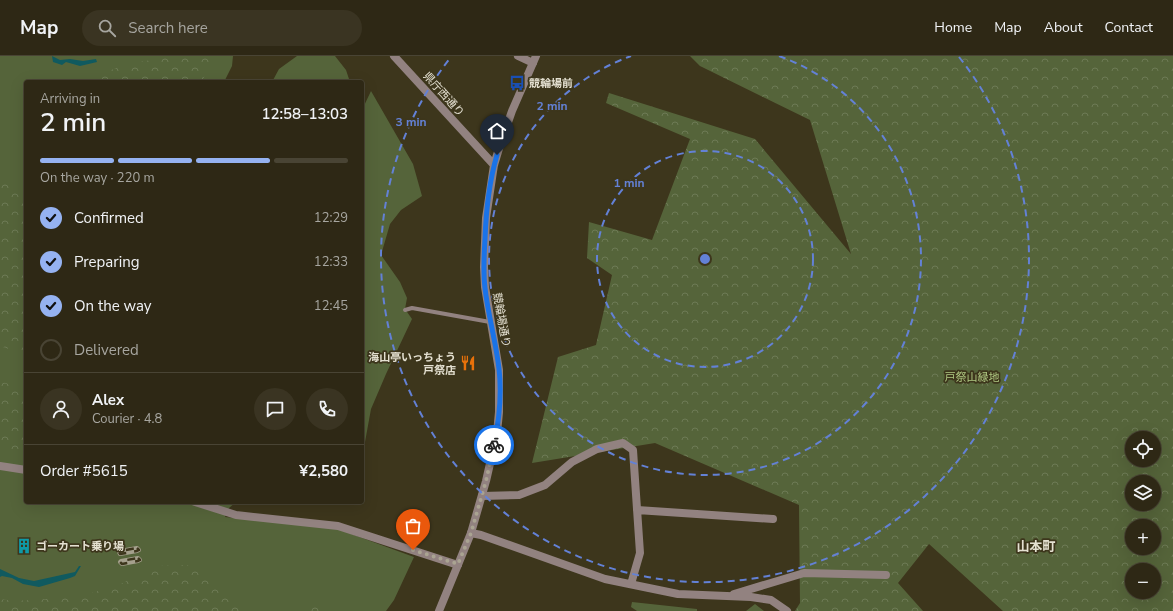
<!DOCTYPE html>
<html lang="en">
<head>
<meta charset="utf-8">
<style>
  :root { --surface:#2e2815; --page:#3a3422; --text:#f1f3f6; --muted:#a7a6a0; --line:#494434; --accent:#95b2f1 }
  body { margin:0; font-family:"Nunito Sans","Noto Sans JP",sans-serif; background:var(--page); color:var(--text); height:100vh; display:flex; flex-direction:column; font-size:15px; white-space:nowrap }
  * { box-sizing:border-box; margin:0 }
  p { font-size:13px; color:var(--muted) }
  .icon { flex:none; width:22px; height:22px; fill:none; stroke:currentColor; stroke-width:2; stroke-linecap:round; stroke-linejoin:round }
  .map { position:relative; flex:1; overflow:hidden }
  .panel { position:absolute; left:24px; top:24px; width:340px; height:424px; display:flex; flex-direction:column; background:var(--surface); border-radius:4px; box-shadow:0 4px 16px #0002,0 0 0 1px var(--line) }
  .panel>* { flex:none }
  .buttons { position:absolute; left:1125px; top:375px; display:grid; gap:8px }
  .buttons a { display:grid; place-items:center; width:36px; height:36px; border-radius:50%; background:var(--surface); box-shadow:0 4px 16px #0002,0 0 0 1px var(--line); font-size:20px }
  .pin { position:absolute; display:grid; place-items:center; width:34px; height:34px; color:#fff; margin:-41px -17px; border-radius:50% 50% 50% 0; rotate:-45deg; box-shadow:0 0 4px #0007 }
  .pin .icon { rotate:45deg }
  .courier { position:absolute; display:grid; place-items:center; width:40px; height:40px; margin:-20px; border:3px solid #1a73e8; border-radius:50%; background:#fff; color:#222; box-shadow:0 1px 5px #0007 }
  .overview em { font-style:normal; font-weight:600 }
  .overview div { display:flex; flex-direction:column-reverse }
  .overview { display:flex; align-items:center; justify-content:space-between; height:68px; padding:0 16px }
  h1 { font-size:26px; font-weight:600; line-height:30px }
  .bar { display:grid; grid-template-columns:repeat(4,1fr); gap:6px 4px; align-content:center; height:48px; padding:0 16px }
  .bar i { height:5px; border-radius:3px; background:var(--line) }
  .bar .current { background:var(--accent) }
  .bar p { grid-column:span 4 }
  .line { display:flex; align-items:center; gap:10px; padding:0 16px; border-top:1px solid var(--line) }
  .line div { flex:1 }
  .round { display:grid; place-items:center; flex:none; width:42px; height:42px; border-radius:21px; background:var(--page) }
  ol { padding:0 16px; list-style:none }
  li { display:flex; align-items:center; gap:12px; height:44px }
  li p { margin-inline-start:auto }
  li .icon { padding:4px; border-radius:50%; background:var(--accent); color:#111; stroke-width:4 }
  li:last-child { color:var(--muted) }
  li i { width:22px; height:22px; border:2px solid var(--line); border-radius:50% }
  header { display:flex; align-items:center; gap:24px; box-sizing:border-box; height:56px; padding:0 20px; background:var(--surface); border-bottom:1px solid var(--line) }
  header strong { font-size:19px }
  nav { display:flex; gap:22px; margin-inline-start:auto; font-size:14px }
  .search { width:280px; height:36px; background:var(--page); display:flex; align-items:center; gap:10px; box-sizing:border-box; padding:0 14px; border-radius:22px; color:var(--muted); font-size:15px }
  .map>svg:first-child { display:block }
</style>
</head>
<body>
<header>
<strong>Map</strong>
<div class="search"><svg class="icon" aria-label="search" viewBox="0 0 24 24"><circle cx="10" cy="10" r="6"/><path d="M15 15l6 6"/></svg>Search here</div>
<nav><a>Home</a><a>Map</a><a>About</a><a>Contact</a></nav>
</header>
<div class="map">
<svg width="1173" height="555" viewBox="0 0 1173 555">
  <defs>
    <pattern id="forest-crowns" width="20" height="18" patternUnits="userSpaceOnUse"><rect width="20" height="18" fill="#55643a"/><path d="M2 6a3 3 0 1 1 6 0M12 15a3 3 0 1 1 6 0" fill="none" stroke="#6d7a55"/></pattern>
  </defs>
  <rect width="100%" height="100%" fill="#3d361c"/>
  <!-- green -->
  <path fill="#55643a" d="M0,0H233L232,10L224,26H26V446H236L229,452L225,461L335,472L414,501L394,544L386,555H0Z
    M297,0H335L346,14L350,26H272L279,13Z
    M371,35L413,108L422,140L401,154L390,168L381,199L400,226L407,242L405,253L412,263L386,318L371,353L365,386L362,387V54Z
    M632,546L697,553V555H637L631,551Z
    M755,548L764,555H746Z"/>
  <!-- forest -->
  <path fill="url(#forest-crowns)" fill-rule="evenodd" d="M159,0H217L204,21L202,26H91L106,16L130,7L153,4Z
    M690,0H1173V555H1003L929,488L898,527L923,555H795L800,547L799,449L655,387L532,407L558,301L596,289L612,219L587,202L589,166L652,184L690,83L606,47L609,37L755,83L851,198L810,64L700,10ZM1132,382H1154V404H1132ZM1132,426H1154V448H1132ZM1132,470H1154V492H1132ZM1132,514H1154V536H1132Z
    M0,122L26,138V299L0,290Z
    M0,325L26,334V399L0,390Z
    M187,509L214,523L241,555H0V543L14,545L79,541L123,527L156,510Z
    M326,547V555H306L309,551Z"/>
  <!-- water -->
  <path fill="#105a5f" d="M52,0L60,4L70,3L83,5L96,3L97,6L80,10L66,6L62,9L53,6Z
    M79,510H81L75,520L70,522L39,531L23,528L12,522L2,520L0,521V513L19,522L34,525L75,516Z"/>
  <g fill="none" stroke-linecap="round" stroke-linejoin="round">
    <!-- service -->
    <path stroke="#928280" stroke-width="4" d="M405,254L412,252L490,266"/>
    <!-- minor -->
    <path stroke="#928280" stroke-width="8" d="M518,0L533,7
      M0,410L26,414
      M482,440L519,439L545,429L572,406L597,393L623,387L633,394L640,497L631,528
      M195,446L236,459L338,470L458,509
      M637,454L773,463
      M471,477L481,479L605,523L678,538L751,541L771,544L787,555
      M734,538L804,517L886,519"/>
    <!-- tertiary -->
    <path stroke="#928280" stroke-width="8" d="M394,0L494,109
      M439,555L471,477L486,425L497,377L499,356V314L485,231L484,211L486,162L494,109L500,89L512,55L536,0"/>
    <defs>
      <path id="rail" d="M137,492L139,494L137,495L120,498L119,496L120,495Z
        M138,502L140,504L138,505L122,508L120,506L121,505Z"/>
    </defs>
    <!-- rail casing -->
    <use href="#rail" stroke="#a5a08d" stroke-width="4"/>
    <!-- rail -->
    <use href="#rail" stroke="#3d361c" stroke-width="2.5" stroke-dasharray="8" stroke-linecap="butt"/>
  </g>
  <g fill="none" stroke-linecap="round" stroke-linejoin="round">
    <!-- done -->
    <path stroke="#aaa492" stroke-width="4" stroke-dasharray="0 7.2" d="M413,494L458,508L471,477L486,425L494,389"/>
    <!-- route -->
    <path stroke="#1a73e8" stroke-width="5" d="M494,389C499,365 502,338 499,313C496,286 488,259 485,232C483,216 484,199 485,183C486,155 489,126 497,99"/>
  </g>
  <!-- distance rings -->
  <g fill="none" stroke="#6381d6" stroke-width="2" stroke-dasharray="7 5">
    <circle cx="705" cy="203" r="108"/>
    <path d="M779 0A216 216 0 1 1 631 0"/>
    <path d="M959 1A324 324 0 1 1 451 1"/>
  </g>
  <!-- icons -->
  <defs>
    <symbol id="bus-bare" viewBox="-9 -9 18 18"><path d="M-5-6H5V4H4V6H2V4H-2V6H-4V4H-5ZM-3.5-4V0h7V-4ZM-3.5 1.2v1.5H-2V1.2ZM2 1.2v1.5H3.5V1.2Z" fill="#1a4fb4" stroke="#3d361c" stroke-width="2.5" paint-order="stroke"/></symbol>
    <symbol id="restaurant-bare" viewBox="-9 -9 18 18"><path d="M-5-6h1v4h1v-4h1v4h1v-4h1v5L-1.5 .5V6h-2V.5L-5-1ZM5-6V6H3V1.5H1.5Q1.5-4 5-6Z" fill="#e8710a" stroke="#3d361c" stroke-width="2.5" paint-order="stroke"/></symbol>
    <symbol id="building-bare" viewBox="-9 -9 18 18"><path d="M-4-6H4V6H1V3H-1V6H-4ZM-2.5-4.3h1.7v1.8h-1.7ZM.8-4.3h1.7v1.8H.8ZM-2.5-1h1.7V.8h-1.7ZM.8-1h1.7V.8H.8Z" fill="#0f9aa8" stroke="#3d361c" stroke-width="2.5" paint-order="stroke"/></symbol>
  </defs>
  <g fill-rule="evenodd">
    <use href="#bus-bare" x="506" y="16" width="22" height="22"/>
    <use href="#restaurant-bare" x="457" y="296" width="22" height="22"/>
    <use href="#building-bare" x="13" y="479" width="22" height="22"/>
  </g>
  <g text-anchor="middle" stroke-width="3.5" stroke-linejoin="round" paint-order="stroke">
    <!-- poi labels -->
    <g font-size="11" font-weight="bold" fill="#e4e0d1" stroke="#3d361c" text-anchor="start">
      <text x="529" y="31">競輪場前</text>
      <text x="456" y="305" text-anchor="end">海山亭いっちょう<tspan x="456" dy="13">戸祭店</tspan></text>
      <text x="36" y="494">ゴーカート乗り場</text>
    </g>
    <!-- street labels -->
    <g font-size="11" fill="#e4e0d1" stroke="#3d361c">
      <text transform="translate(444 38) rotate(48)" y="4">県庁西通り</text>
      <text transform="translate(502 264) rotate(80)" y="4">競輪場通り</text>
    </g>
    <!-- park labels -->
    <g font-size="11" fill="#b0c983" stroke="#3d361c">
      <text x="972" y="325">戸祭山緑地</text>
    </g>
    <!-- quarter labels -->
    <g font-size="13" font-weight="bold" fill="#e4e0d1" stroke="#3d361c">
      <text x="1036" y="495">山本町</text>
    </g>
  </g>
  <circle cx="705" cy="203" r="6" fill="#6381d6" stroke="#3d361c" stroke-width="2"/>
  <g font-size="12" text-anchor="middle" font-weight="bold" fill="#6381d6" stroke="#3d361c" stroke-width="3.5" stroke-linejoin="round" paint-order="stroke">
    <text x="552" y="54">2 min</text>
    <text x="411" y="70">3 min</text>
    <text x="629" y="131">1 min</text>
  </g>
</svg>
<div class="buttons">
<a><svg class="icon" aria-label="locate" viewBox="0 0 24 24"><circle cx="12" cy="12" r="6"/><path d="M12 2v4M12 18v4M2 12h4M18 12h4"/></svg></a>
<a><svg class="icon" aria-label="layers" viewBox="0 0 24 24"><path d="M12 4l9 5-9 5-9-5zM3 14l9 5 9-5"/></svg></a>
<a>+</a>
<a>−</a>
</div>
<div class="pin" style="left:413px;top:494px;background:#ea580c"><svg class="icon" aria-label="bag" viewBox="0 0 24 24"><path d="M5 8h14l-1 12H6zM9 8a3 3 0 0 1 6 0"/></svg></div>
<div class="pin" style="left:497px;top:99px;background:#1f2937"><svg class="icon" aria-label="home" viewBox="0 0 24 24"><path d="M3 11l9-7 9 7M6 9v11h12V9"/></svg></div>
<div class="courier" style="left:494px;top:389px"><svg class="icon" aria-label="bike" viewBox="0 0 24 24"><circle cx="6" cy="16" r="4"/><circle cx="18" cy="16" r="4"/><path d="M6 16l4-8h5l3 8M10 8l3 8H6M13 5h3"/></svg></div>
<section class="panel">
<div class="overview"><div><h1>2 min</h1><p>Arriving in</p></div><em>12:58–13:03</em></div>
<div class="bar"><i class="current"></i><i class="current"></i><i class="current"></i><i></i><p>On the way · 220 m</p></div>
<ol>
<li><svg class="icon" aria-label="check" viewBox="0 0 24 24"><path d="M5 12l5 5 9-10"/></svg>Confirmed<p>12:29</p></li>
<li><svg class="icon" aria-label="check" viewBox="0 0 24 24"><path d="M5 12l5 5 9-10"/></svg>Preparing<p>12:33</p></li>
<li><svg class="icon" aria-label="check" viewBox="0 0 24 24"><path d="M5 12l5 5 9-10"/></svg>On the way<p>12:45</p></li>
<li><i></i>Delivered</li>
</ol>
<div class="line" style="height:72px"><a class="round"><svg class="icon" aria-label="person" viewBox="0 0 24 24"><circle cx="12" cy="8" r="4"/><path d="M4 21q1-7 8-7t8 7"/></svg></a><div><b>Alex</b><p>Courier · 4.8</p></div><a class="round"><svg class="icon" aria-label="chat" viewBox="0 0 24 24"><path d="M4 5h16v11H9l-5 4z"/></svg></a><a class="round"><svg class="icon" aria-label="phone" viewBox="0 0 24 24"><path d="M5 4h4l2 5-3 2q2 4 5 5l2-3 5 2v4C11 20 4 13 5 4z"/></svg></a></div>
<div class="line" style="height:52px"><div>Order #5615</div><b>¥2,580</b></div>
</section>
</div>
</body>
</html>
